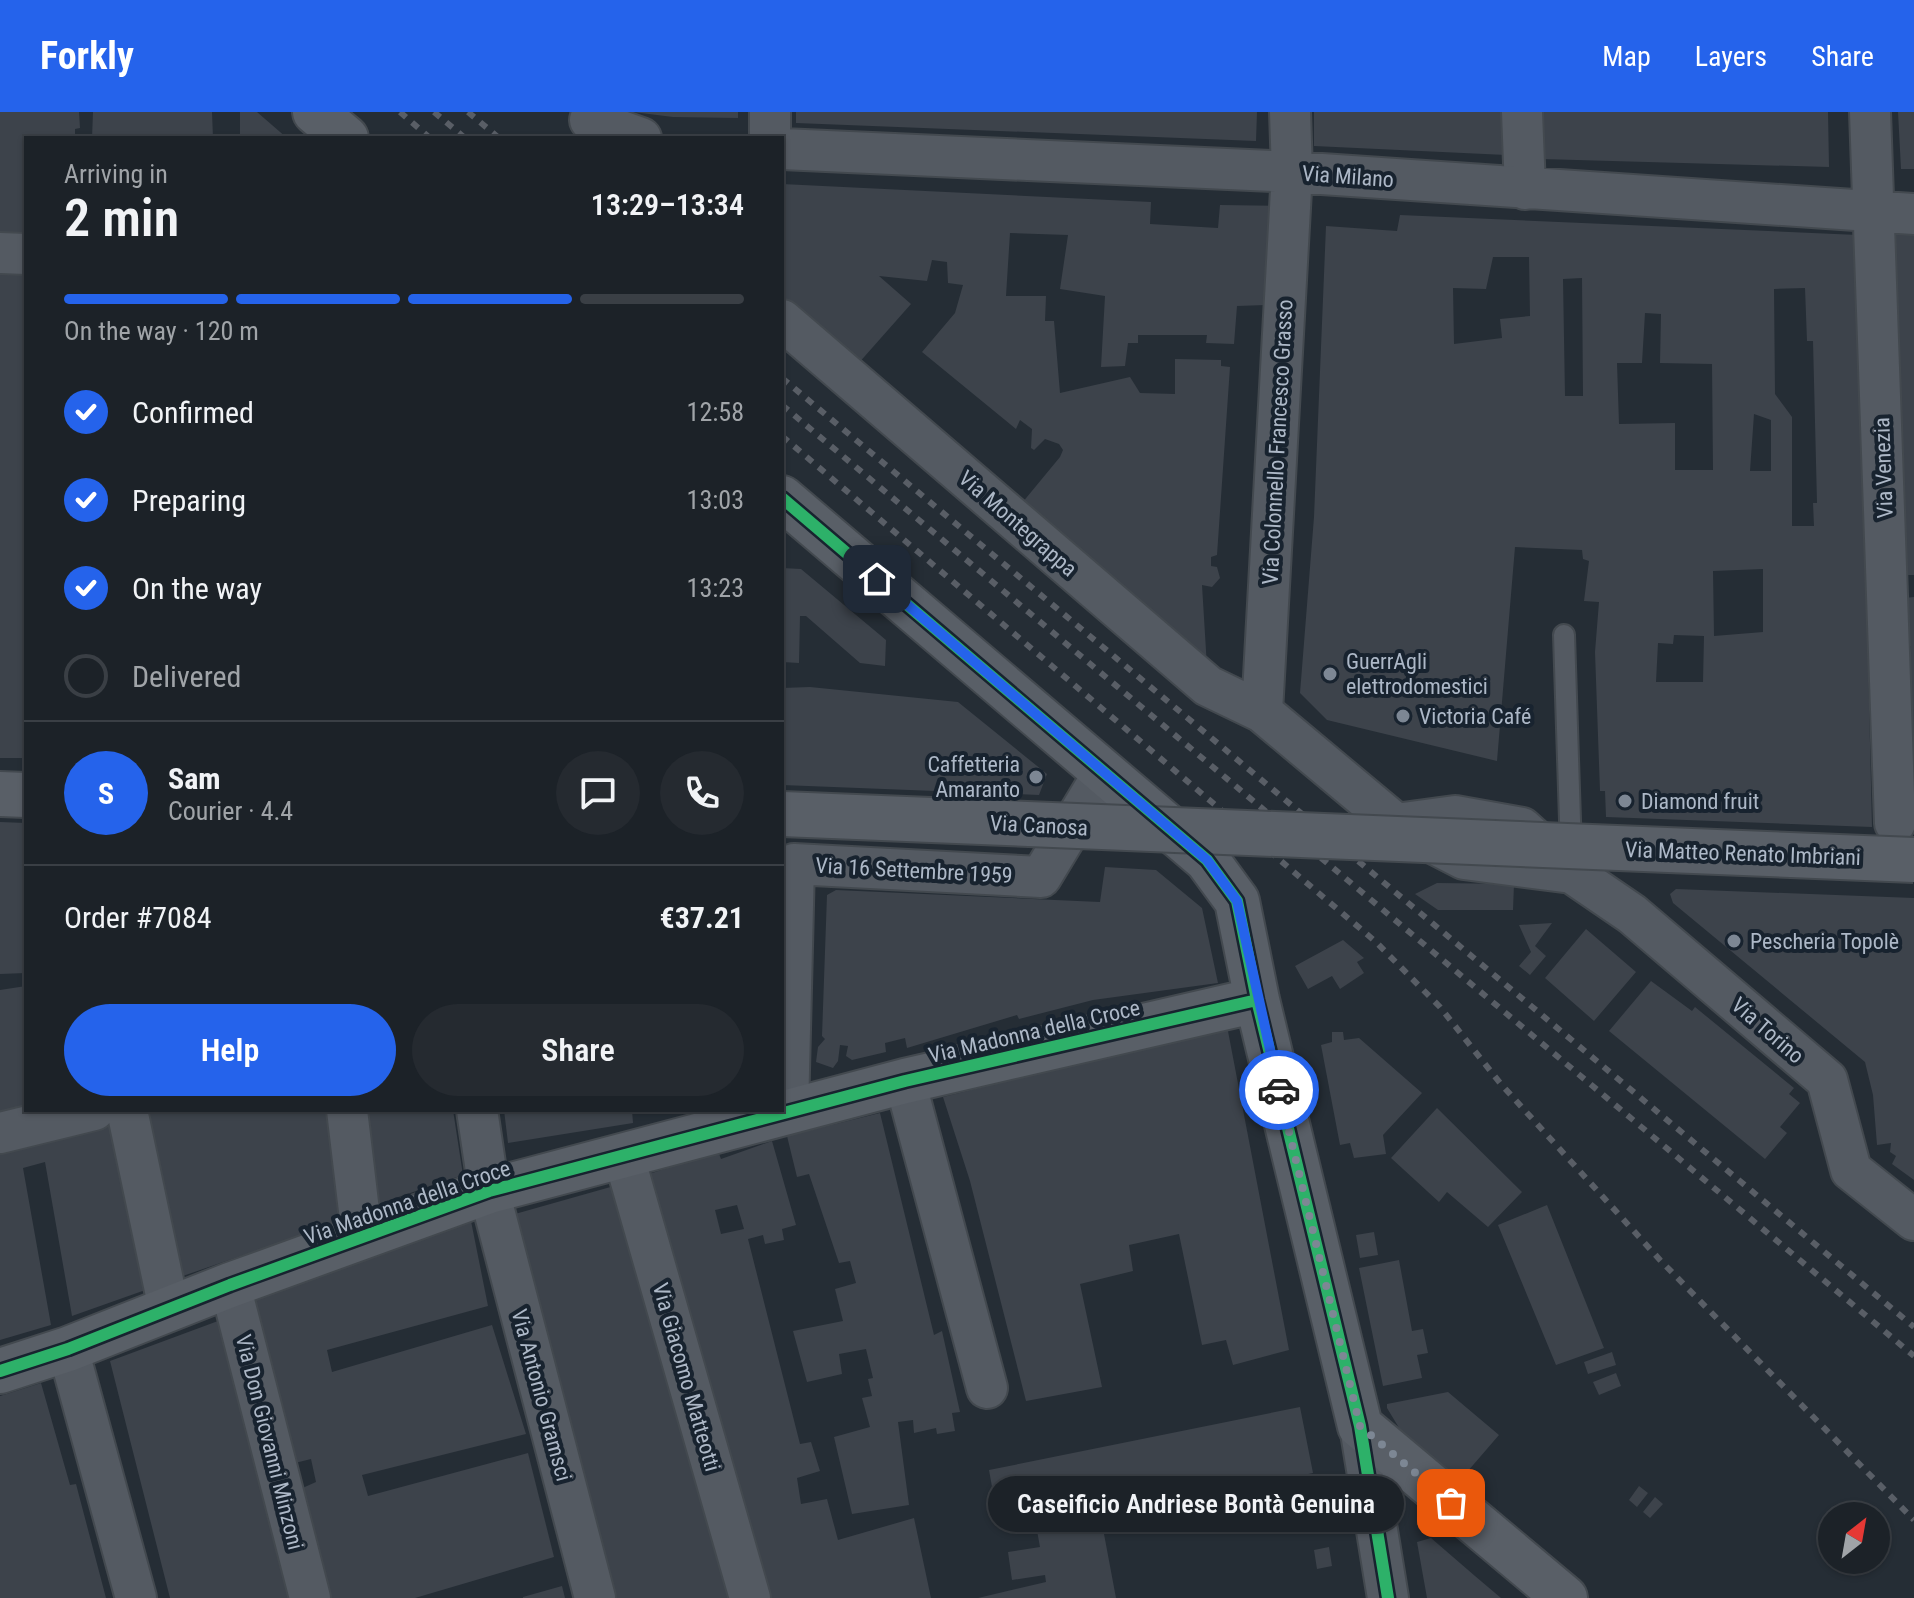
<!DOCTYPE html>
<html lang="en">
<head>
<meta charset="utf-8">
<style>
  :root { --surface:#1c2228; --page:#252a30; --text:#f1f3f6; --muted:#a0a4a8; --line:#3a3f45; --accent:#2563eb }
  body { margin:0; font-family:"Roboto Condensed",sans-serif; background:var(--page); color:var(--text); height:100vh; display:flex; flex-direction:column; font-size:30px; white-space:nowrap }
  * { box-sizing:border-box; margin:0 }
  p { font-size:26px; color:var(--muted) }
  .icon { flex:none; width:44px; height:44px; fill:none; stroke:currentColor; stroke-width:2; stroke-linecap:round; stroke-linejoin:round }
  .map { position:relative; flex:1; overflow:hidden }
  .panel { position:absolute; left:24px; top:24px; width:760px; height:976px; display:flex; flex-direction:column; background:var(--surface); border-radius:0px; box-shadow:0 2px 6px #0004,0 0 0 2px var(--line) }
  .panel>* { flex:none }
  .needle { width:52px; rotate:31deg }
  .fabs { position:absolute; left:1818px; top:1390px; display:grid; gap:16px }
  .fabs a { display:grid; place-items:center; width:72px; height:72px; border-radius:50%; background:var(--surface); box-shadow:0 2px 6px #0004,0 0 0 2px var(--line); font-size:40px }
  .pin { position:absolute; display:grid; place-items:center; width:68px; height:68px; color:#fff; margin:-34px; border-radius:16px; box-shadow:0 4px 12px #0006 }
  .courier { position:absolute; display:grid; place-items:center; width:80px; height:80px; margin:-40px; border:6px solid #2563eb; border-radius:50%; background:#fff; color:#222; box-shadow:0 2px 10px #0007 }
  .bubble { position:absolute; height:56px; border-radius:28px; background:var(--surface); box-shadow:0 2px 6px #0004,0 0 0 2px var(--line); font-size:26px; font-weight:600; line-height:56px; text-align:center }
  .summary em { font-style:normal; font-weight:600 }
  .summary div { display:flex; flex-direction:column-reverse }
  .summary { display:flex; align-items:center; justify-content:space-between; height:136px; padding:0 40px }
  h1 { font-size:52px; font-weight:600; line-height:60px }
  .bar { display:grid; grid-template-columns:repeat(4,1fr); gap:12px 8px; align-content:center; height:96px; padding:0 40px }
  .bar i { height:10px; border-radius:6px; background:var(--line) }
  .bar .selected { background:var(--accent) }
  .bar p { grid-column:span 4 }
  .line { display:flex; align-items:center; gap:20px; padding:0 40px; border-top:2px solid var(--line) }
  .line div { flex:1 }
  .round { display:grid; place-items:center; flex:none; width:84px; height:84px; border-radius:42px; background:var(--page) }
  ol { padding:0 40px; list-style:none }
  li { display:flex; align-items:center; gap:24px; height:88px }
  li p { margin-inline-start:auto }
  li .icon { padding:8px; border-radius:50%; background:var(--accent); color:#fff; stroke-width:4 }
  li:last-child { color:var(--muted) }
  li i { width:44px; height:44px; border:4px solid var(--line); border-radius:50% }
  .cta { display:flex; gap:16px; margin-top:auto; padding:16px 40px }
  .cta a { flex:1; height:92px; border-radius:48px; background:var(--accent); color:#fff; font-size:32px; font-weight:600; line-height:92px; text-align:center }
  .cta a+a { background:var(--page); color:var(--text) }
  header { display:flex; align-items:center; gap:48px; box-sizing:border-box; height:112px; padding:0 40px; background:var(--accent); color:#fff }
  header strong { font-size:38px }
  nav { display:flex; gap:44px; margin-inline-start:auto; font-size:28px }
  .map>svg:first-child { display:block }
</style>
</head>
<body>
<header>
<strong>Forkly</strong>
<nav><a>Map</a><a>Layers</a><a>Share</a></nav>
</header>
<div class="map">
<svg width="1914" height="1486" viewBox="0 0 1914 1486">
  <rect width="100%" height="100%" fill="#252d35"/>
  <!-- building -->
  <path fill="#3d434b" fill-rule="evenodd" d="M0,0H79L80,16L75,17V26H26V126L0,127Z
    M93,0H212L213,26H92Z
    M240,0H257L287,26H240Z
    M633,0H738V6L673,5Z
    M796,0H1257L1256,29L796,11Z
    M1314,0H1505L1506,43L1314,34Z
    M1539,0H1828L1829,55L1541,47Z
    M1898,0H1914V57H1901Z
    M782,72L1151,90L1150,112L1218,116L1220,93L1280,94L1266,193L1237,194L1234,232L1206,231L1207,223H1138V231H1128L1125,254L1101,255L1105,184L1060,177L1068,123L1010,121L1006,184H1046L1045,209H1054L1060,281L1130,265L1140,281L1175,282V247L1221,248V254L1230,255L1217,443L1211,445V454L1217,455L1220,466L1212,475L1202,473L1207,555L1022,391L1060,345L1063,338L1059,332L1045,327L1034,338L1031,336L1032,317L1020,308L1016,317L922,240L955,201L963,173L948,171L947,150L932,148L927,169L879,164L911,192L857,253L782,190Z
    M1400,103L1858,123L1872,715L1606,705L1605,679H1600L1595,540L1599,490L1584,489L1589,449L1583,447L1582,438L1515,435L1497,649L1327,608L1300,581L1314,405L1326,114L1397,119ZM1493,145H1529L1530,204L1500,207L1502,226L1454,232L1453,176L1486,177ZM1582,166L1583,284H1565L1563,167ZM1805,176L1807,229H1813L1817,391H1813L1814,414H1792V305L1775,282L1774,177ZM1645,201L1661,202L1660,251L1712,252L1713,358H1675V311L1619,312L1617,251H1642ZM1754,302L1771,308V359H1750ZM1763,457V520L1714,524L1713,459ZM1674,523L1704,524L1703,570H1656L1658,531L1673,532Z
    M1895,122L1914,123V463H1903Z
    M26,160V646H0V161Z
    M782,456L801,457L886,528L885,554L860,551L806,504H800L799,551L782,550Z
    M1914,485V717L1908,716L1905,553H1911V534H1905L1904,486Z
    M810,575L958,590L1047,662L1039,683L782,673V576Z
    M0,710L26,711V861L0,862Z
    M1105,755L1156,758L1202,796L1218,871L1093,888L1019,907L1017,903L907,936L905,926L885,931L886,940L852,948L846,944L848,934L840,933L838,949L833,956L816,950L818,935L825,927L822,924L827,783L836,778L1100,790Z
    M1437,771L1514,772L1513,798H1438L1415,782Z
    M1676,777L1914,786V1068L1892,1052L1896,1044L1890,1040L1891,1031L1877,1033L1873,983L1865,950L1673,791L1670,782Z
    M1552,811L1535,834L1546,844L1530,863L1519,854L1531,840L1519,813Z
    M1586,817L1636,860L1594,909L1545,866Z
    M1343,828L1364,846L1357,850L1364,861L1340,877L1332,864L1308,877L1295,854Z
    M1651,869L1692,899L1695,895L1794,976L1789,982L1800,991L1780,1015L1787,1021L1765,1047L1609,919Z
    M26,874V998L0,1011V878Z
    M1227,914L1289,1238L1233,1253L1226,1228L1202,1233L1179,1122L1129,1133L1133,1159L1080,1172L1102,1275L1026,1289L970,1069L943,985Z
    M1332,920H1343L1344,928L1359,926L1422,981L1383,1023L1386,1042L1354,1046L1350,1031L1340,1033L1321,933L1332,930Z
    M1437,996L1522,1080L1488,1115L1447,1080L1439,1090L1391,1046Z
    M166,998H329L343,1109L177,1166L137,1005Z
    M363,998H453L463,1063L375,1093Z
    M504,998H632L633,1011L508,1031Z
    M880,1001L934,1223L942,1219L960,1300L952,1301L955,1319L937,1322L936,1316L914,1321L913,1308L898,1310L909,1393L852,1402L834,1325L870,1315L862,1286L872,1284L868,1267L873,1266L866,1237L839,1242L842,1262L807,1270L793,1219L843,1209L835,1177L856,1171L850,1149L839,1151L809,1062L797,1065L787,1024Z
    M110,1007L151,1176L72,1204L45,1050L23,1056L51,1213L0,1228V1035Z
    M772,1029L796,1113L782,1117L784,1128L765,1132L763,1123L748,1127L800,1332L811,1330L820,1359L797,1366L801,1392L827,1387L838,1428L914,1406L931,1486H766L649,1062L718,1039L721,1047ZM737,1093L744,1117L721,1122L715,1098Z
    M614,1074L730,1486H617L515,1102Z
    M1547,1093L1604,1236L1556,1253L1498,1113Z
    M471,1109L488,1194L327,1238L332,1260L492,1213L526,1322L362,1363L368,1384L528,1341L554,1445L415,1486H326L298,1378L316,1370L311,1347L291,1352L250,1190Z
    M1374,1120L1378,1143L1360,1146L1356,1123Z
    M1399,1148L1412,1219L1423,1217L1428,1241L1417,1243L1422,1266L1383,1274L1359,1156Z
    M218,1209L290,1486H170L110,1249Z
    M1612,1240L1616,1253L1588,1262L1584,1250Z
    M1616,1261L1621,1274L1599,1283L1593,1270Z
    M41,1271L70,1373L76,1372L106,1486H0V1284Z
    M1448,1280L1499,1323L1455,1374L1413,1339L1387,1296V1292Z
    M1300,1295L1313,1361L1101,1406L1116,1486H978L1046,1470L1045,1463L1012,1468L1008,1440L1040,1435L1030,1380L994,1386L989,1358Z
    M1639,1374L1648,1381L1637,1395L1629,1388Z
    M1655,1385L1663,1392L1650,1406L1643,1400Z
    M1321,1396L1323,1414L1314,1416L1307,1399Z
    M1431,1426L1475,1464L1501,1486H1427L1417,1430Z
    M1329,1435L1332,1454L1317,1457L1314,1438Z
    M562,1474L565,1486H523V1485Z"/>
  <g fill="none" stroke-linecap="round" stroke-linejoin="round">
    <defs>
      <path id="lane" d="M1564,523L1571,739"/>
      <path id="street" d="M770,0V26
        M1522,0L1525,77
        M1870,0L1895,711
        M590,8L641,26
        M782,37L1292,60L1914,102
        M0,141L26,142
        M782,208L1208,574L1262,600L1396,712L1464,747L1572,761
        M1262,600L1292,60L1290,0
        M1396,712L1455,704L1522,716L1572,761L1632,802L1827,968L1851,1058L1914,1108
        M905,969L987,1276
        M127,998L169,1197
        M347,998L362,1124
        M477,998L489,1079L595,1486
        M788,1000L794,752L1041,765L1105,659
        M0,1021L94,998
        M624,1045L750,1486
        M230,1173L310,1486
        M68,1237L136,1486
        M1360,1314L1388,1486"/>
      <path id="secondary" d="M315,0L346,26
        M782,386L1207,748L1237,789L1257,888L1360,1314L1565,1486
        M0,682L26,683
        M0,1259L68,1237L230,1173L489,1079L905,969L1257,888"/>
    </defs>
    <!-- lane casing -->
    <use href="#lane" stroke="#43494f" stroke-width="24"/>
    <!-- street casing -->
    <use href="#street" stroke="#43494f" stroke-width="44"/>
    <!-- secondary casing -->
    <use href="#secondary" stroke="#43494f" stroke-width="48"/>
    <!-- lane -->
    <use href="#lane" stroke="#545a62" stroke-width="20"/>
    <!-- street -->
    <use href="#street" stroke="#545a62" stroke-width="40"/>
    <!-- secondary -->
    <use href="#secondary" stroke="#595f67" stroke-width="44"/>
    <!-- rail -->
    <path stroke="#595e66" stroke-width="6" stroke-dasharray="8 8" stroke-linecap="butt" d="M400,0L430,26
      M434,0L465,26
      M468,0L499,26
      M782,266L1914,1215
      M782,293L1914,1244
      M782,324L1376,830L1440,895L1500,971L1660,1148L1914,1408"/>
    <defs>
      <path id="secondary-bridge" d="M782,702L1914,748"/>
    </defs>
    <!-- secondary-bridge casing -->
    <use href="#secondary-bridge" stroke="#43494f" stroke-width="48" stroke-linecap="butt"/>
    <!-- secondary-bridge -->
    <use href="#secondary-bridge" stroke="#595f67" stroke-width="44"/>
    <defs>
      <path id="cycleway" d="M782,386L1207,748L1237,789L1257,888L1360,1314L1388,1486
        M0,1259L68,1237L230,1173L489,1079L905,969L1257,888"/>
    </defs>
    <!-- cycleway casing -->
    <use href="#cycleway" stroke="#18232f" stroke-width="17"/>
    <!-- cycleway -->
    <use href="#cycleway" stroke="#2db169" stroke-width="12"/>
  </g>
  <g fill="none" stroke-linecap="round" stroke-linejoin="round">
    <!-- done -->
    <path stroke="#7d8794" stroke-width="8" stroke-dasharray="0 14.4" d="M1279,978L1360,1314L1451,1391"/>
    <!-- route -->
    <path stroke="#2563eb" stroke-width="10" d="M877,467L1207,748L1237,789L1279,978"/>
  </g>
  <!-- markers -->
  <g fill="#7d8794" stroke="#18232f" stroke-width="3">
    <circle cx="1330" cy="562" r="8"/>
    <circle cx="1403" cy="604" r="8"/>
    <circle cx="1036" cy="665" r="8"/>
    <circle cx="1625" cy="689" r="8"/>
    <circle cx="1734" cy="829" r="8"/>
  </g>
  <g text-anchor="middle" stroke-width="8" stroke-linejoin="round" paint-order="stroke">
    <!-- street labels -->
    <g font-size="22" fill="#adb8c7" stroke="#18232f">
      <text transform="translate(1348 64) rotate(4)" y="8">Via Milano</text>
      <text transform="translate(1277 330) rotate(-87)" y="8">Via Colonnello Francesco Grasso</text>
      <text transform="translate(1883 356) rotate(-92)" y="8">Via Venezia</text>
      <text transform="translate(1018 411) rotate(41)" y="8">Via Montegrappa</text>
      <text transform="translate(1039 713) rotate(3)" y="8">Via Canosa</text>
      <text transform="translate(1743 741) rotate(2)" y="8">Via Matteo Renato Imbriani</text>
      <text transform="translate(914 758) rotate(3)" y="8">Via 16 Settembre 1959</text>
      <text transform="translate(1768 918) rotate(41)" y="8">Via Torino</text>
      <text transform="translate(1034 919) rotate(-13)" y="8">Via Madonna della Croce</text>
      <text transform="translate(407 1090) rotate(-19)" y="8">Via Madonna della Croce</text>
      <text transform="translate(687 1265) rotate(74)" y="8">Via Giacomo Matteotti</text>
      <text transform="translate(542 1283) rotate(75)" y="8">Via Antonio Gramsci</text>
      <text transform="translate(270 1330) rotate(76)" y="8">Via Don Giovanni Minzoni</text>
    </g>
    <!-- poi labels -->
    <g font-size="22" fill="#adb8c7" stroke="#18232f" text-anchor="start">
      <text x="1346" y="557">GuerrAgli<tspan x="1346" dy="25">elettrodomestici</tspan></text>
      <text x="1419" y="612">Victoria Café</text>
      <text x="1020" y="660" text-anchor="end">Caffetteria<tspan x="1020" dy="25">Amaranto</tspan></text>
      <text x="1641" y="697">Diamond fruit</text>
      <text x="1750" y="837">Pescheria Topolè</text>
    </g>
  </g>
</svg>
<div class="fabs">
<a><svg class="needle" viewBox="-14 -14 28 28"><path d="M0-13l5 13h-10z" fill="#e53935"/><path d="M0 13l5-13h-10z" fill="#a0a4a8"/></svg></a>
</div>
<div class="pin" style="left:1451px;top:1391px;background:#ea580c"><svg class="icon" aria-label="bag" viewBox="0 0 24 24"><path d="M5 8h14l-1 12H6zM9 8a3 3 0 0 1 6 0"/></svg></div>
<div class="pin" style="left:877px;top:467px;background:#1f2937"><svg class="icon" aria-label="home" viewBox="0 0 24 24"><path d="M3 11l9-7 9 7M6 9v11h12V9"/></svg></div>
<div class="courier" style="left:1279px;top:978px"><svg class="icon" aria-label="car" viewBox="0 0 24 24"><path d="M5 17H2v-5l4-1 3-4h7l3 4 3 1v5h-3M9 17h6M6 11h13"/><circle cx="7" cy="17" r="2"/><circle cx="17" cy="17" r="2"/></svg></div>
<div class="bubble" style="left:988px;top:1364px;width:416px">Caseificio Andriese Bontà Genuina</div>
<section class="panel">
<div class="summary"><div><h1>2 min</h1><p>Arriving in</p></div><em>13:29–13:34</em></div>
<div class="bar"><i class="selected"></i><i class="selected"></i><i class="selected"></i><i></i><p>On the way · 120 m</p></div>
<ol>
<li><svg class="icon" aria-label="check" viewBox="0 0 24 24"><path d="M5 12l5 5 9-10"/></svg>Confirmed<p>12:58</p></li>
<li><svg class="icon" aria-label="check" viewBox="0 0 24 24"><path d="M5 12l5 5 9-10"/></svg>Preparing<p>13:03</p></li>
<li><svg class="icon" aria-label="check" viewBox="0 0 24 24"><path d="M5 12l5 5 9-10"/></svg>On the way<p>13:23</p></li>
<li><i></i>Delivered</li>
</ol>
<div class="line" style="height:144px"><b class="round" style="background:var(--accent);color:#fff">S</b><div><b>Sam</b><p>Courier · 4.4</p></div><a class="round"><svg class="icon" aria-label="chat" viewBox="0 0 24 24"><path d="M4 5h16v11H9l-5 4z"/></svg></a><a class="round"><svg class="icon" aria-label="phone" viewBox="0 0 24 24"><path d="M5 4h4l2 5-3 2q2 4 5 5l2-3 5 2v4C11 20 4 13 5 4z"/></svg></a></div>
<div class="line" style="height:104px"><div>Order #7084</div><b>€37.21</b></div>
<div class="cta"><a>Help</a><a>Share</a></div>
</section>
</div>
</body>
</html>
